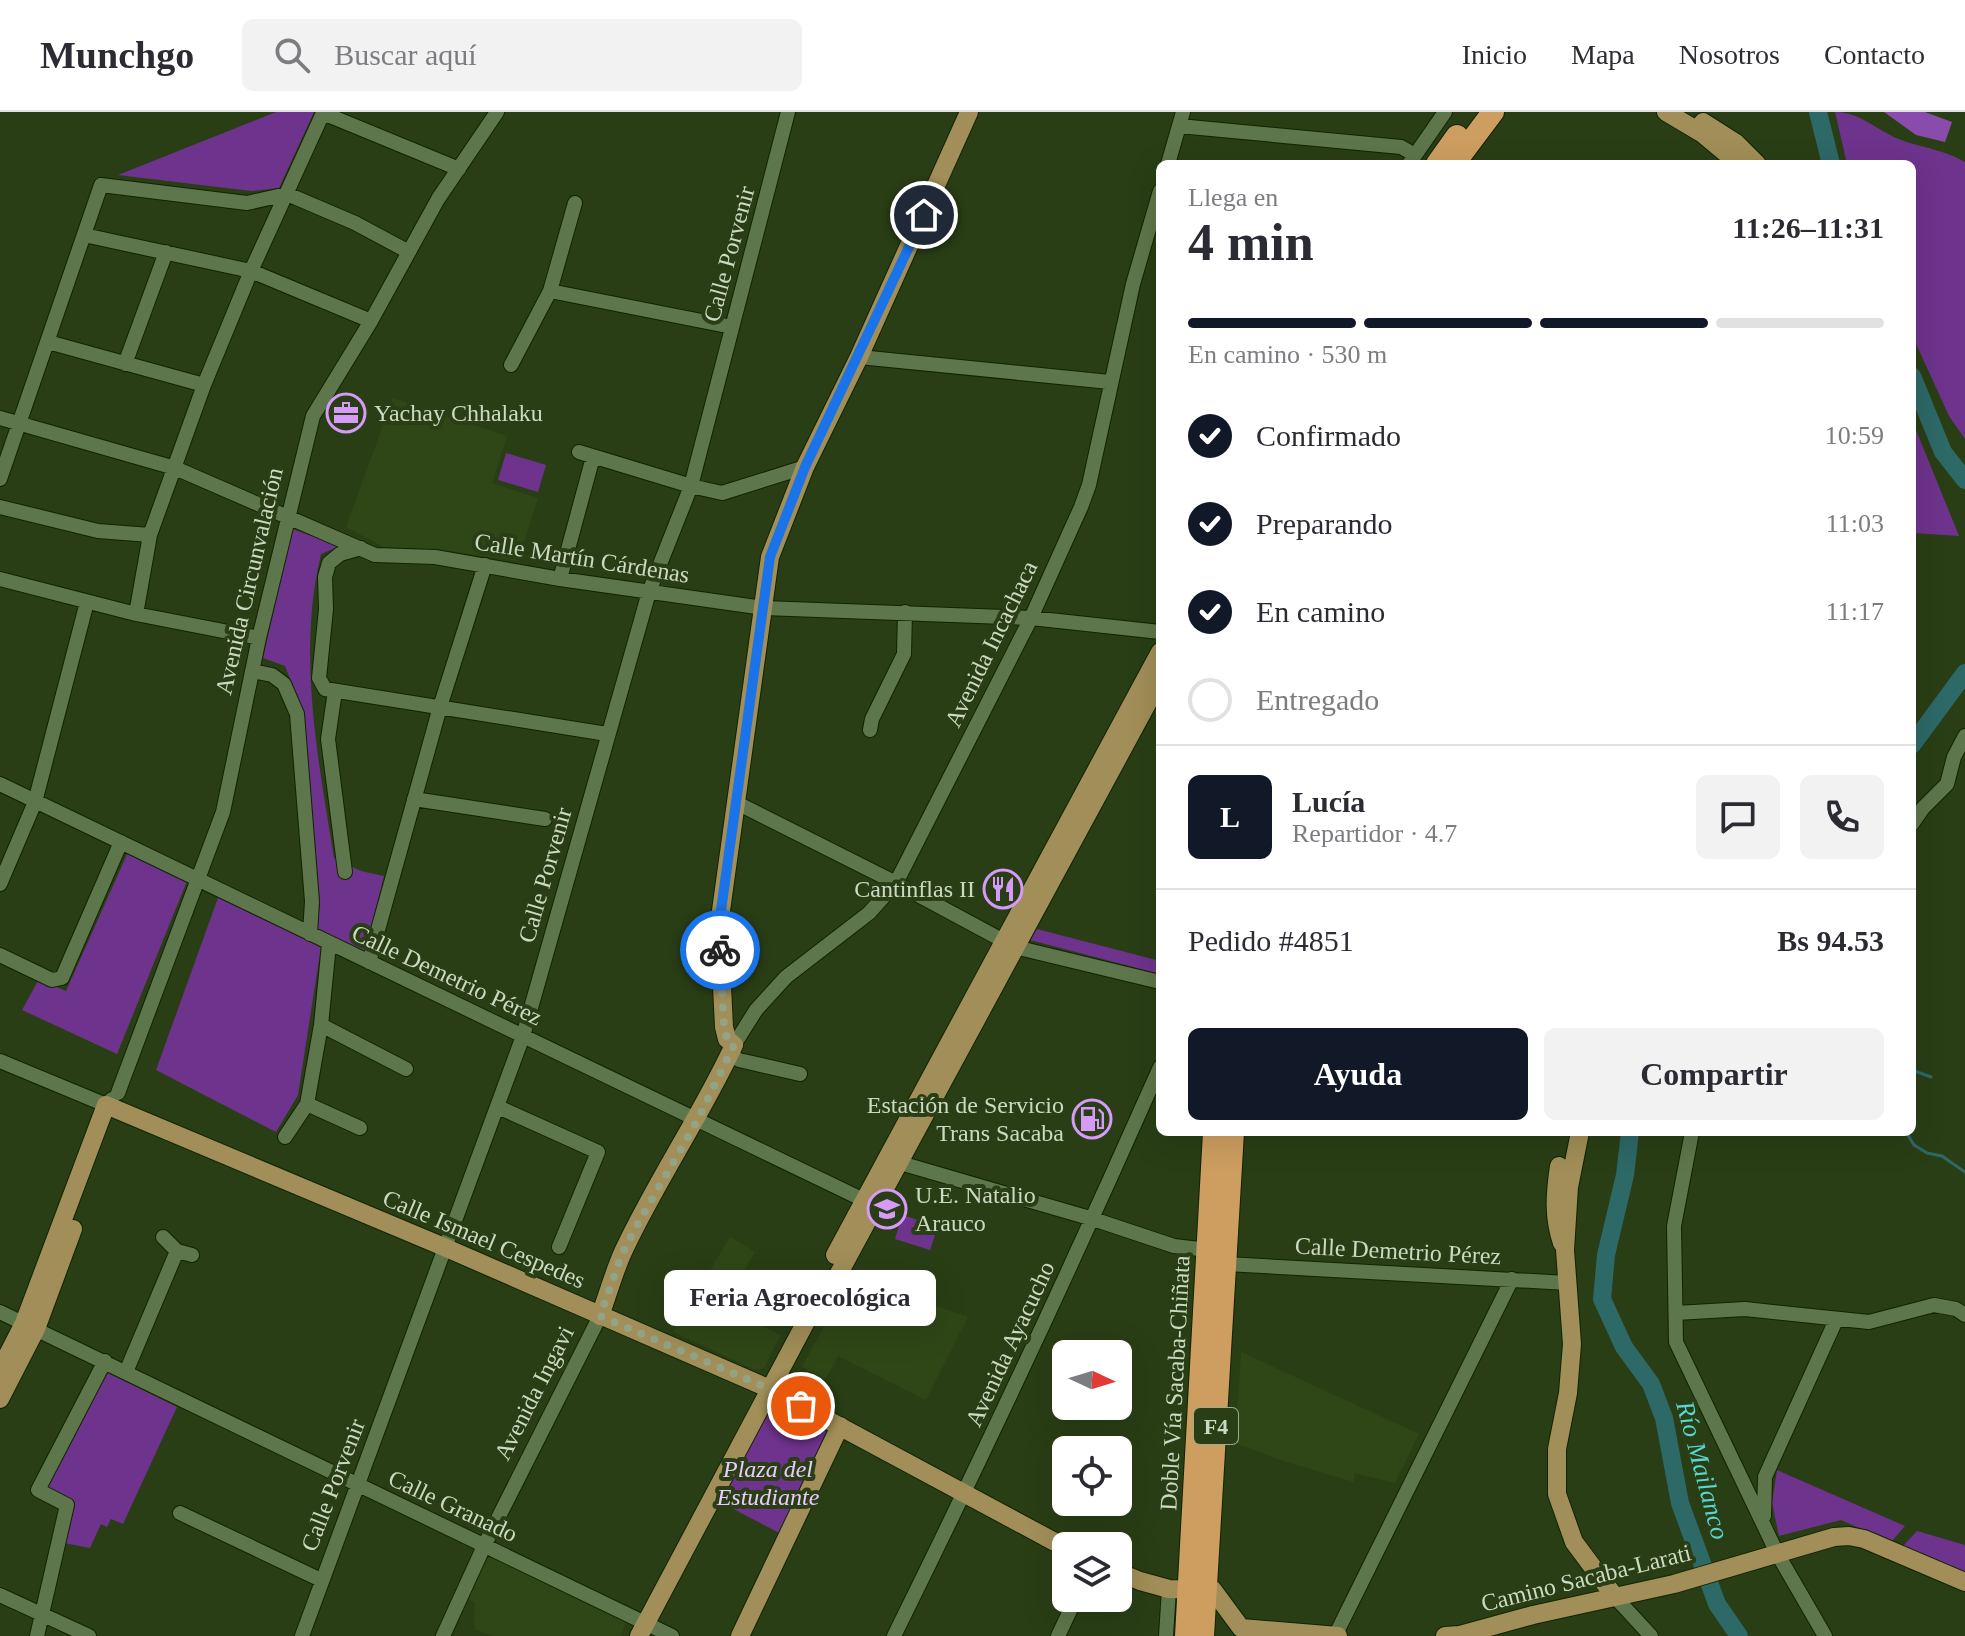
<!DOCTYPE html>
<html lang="es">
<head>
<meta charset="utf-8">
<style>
  :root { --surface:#fff; --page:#f2f2f3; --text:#2b2b33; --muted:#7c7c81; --line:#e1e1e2; --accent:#111827 }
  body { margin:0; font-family:"Times New Roman",serif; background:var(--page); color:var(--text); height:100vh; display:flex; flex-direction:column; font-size:30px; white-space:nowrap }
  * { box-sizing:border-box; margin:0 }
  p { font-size:26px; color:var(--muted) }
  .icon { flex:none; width:44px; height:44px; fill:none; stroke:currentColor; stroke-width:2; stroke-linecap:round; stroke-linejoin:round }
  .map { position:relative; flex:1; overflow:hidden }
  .panel { position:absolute; left:1156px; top:48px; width:760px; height:976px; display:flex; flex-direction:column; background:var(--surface); border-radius:12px; box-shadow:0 8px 32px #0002 }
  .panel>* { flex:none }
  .needle { width:52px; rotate:94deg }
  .tools { position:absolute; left:1052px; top:1228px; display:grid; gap:16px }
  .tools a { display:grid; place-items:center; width:80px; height:80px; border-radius:12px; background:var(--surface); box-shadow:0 8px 32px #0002; font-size:40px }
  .pin { position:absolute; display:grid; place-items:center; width:68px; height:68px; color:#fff; margin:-34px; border:4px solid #fff; border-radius:50%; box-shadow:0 2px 8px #0007 }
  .courier { position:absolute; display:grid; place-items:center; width:80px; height:80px; margin:-40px; border:6px solid #1a73e8; border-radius:50%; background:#fff; color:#222; box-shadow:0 2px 10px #0007 }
  .bubble { position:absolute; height:56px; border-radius:12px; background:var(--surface); box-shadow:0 8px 32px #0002; font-size:26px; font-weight:600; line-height:56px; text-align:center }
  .overview em { font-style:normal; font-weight:600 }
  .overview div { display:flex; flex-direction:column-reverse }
  .overview { display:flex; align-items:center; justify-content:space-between; height:136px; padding:0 32px }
  h1 { font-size:52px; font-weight:600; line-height:60px }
  .bar { display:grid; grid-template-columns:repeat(4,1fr); gap:12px 8px; align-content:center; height:96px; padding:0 32px }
  .bar i { height:10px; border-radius:6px; background:var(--line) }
  .bar .on { background:var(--accent) }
  .bar p { grid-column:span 4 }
  .line { display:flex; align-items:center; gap:20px; padding:0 32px; border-top:2px solid var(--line) }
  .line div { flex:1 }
  .round { display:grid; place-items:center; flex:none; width:84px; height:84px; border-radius:12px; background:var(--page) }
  ol { padding:0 32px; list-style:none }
  li { display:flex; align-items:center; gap:24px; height:88px }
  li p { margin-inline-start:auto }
  li .icon { padding:8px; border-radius:50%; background:var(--accent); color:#fff; stroke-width:4 }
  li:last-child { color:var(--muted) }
  li i { width:44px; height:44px; border:4px solid var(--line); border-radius:50% }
  .button { display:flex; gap:16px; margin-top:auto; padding:16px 32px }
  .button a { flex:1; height:92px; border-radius:12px; background:var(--accent); color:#fff; font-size:32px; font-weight:600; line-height:92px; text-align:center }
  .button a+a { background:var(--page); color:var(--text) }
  header { display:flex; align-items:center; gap:48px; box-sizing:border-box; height:112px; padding:0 40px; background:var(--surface); border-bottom:2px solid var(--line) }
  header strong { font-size:38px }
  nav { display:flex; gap:44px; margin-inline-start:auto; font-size:28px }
  .search { width:560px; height:72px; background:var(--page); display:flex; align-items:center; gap:20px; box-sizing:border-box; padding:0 28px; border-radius:12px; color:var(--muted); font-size:30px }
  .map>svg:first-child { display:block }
</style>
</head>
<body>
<header>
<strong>Munchgo</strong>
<div class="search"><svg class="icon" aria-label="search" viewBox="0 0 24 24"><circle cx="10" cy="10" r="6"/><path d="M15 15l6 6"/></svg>Buscar aquí</div>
<nav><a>Inicio</a><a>Mapa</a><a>Nosotros</a><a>Contacto</a></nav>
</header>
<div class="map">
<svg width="1965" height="1524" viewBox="0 0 1965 1524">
  <rect width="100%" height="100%" fill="#293e15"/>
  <!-- built -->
  <path fill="#2f4717" d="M393,286L507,324L492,371L538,386L518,449L443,438L384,435L346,415Z
    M730,1125L755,1140L723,1195L781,1223L764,1256L755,1258L673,1220Z
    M879,1174L968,1205L926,1288L838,1244L825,1268L802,1255L830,1203L840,1193L868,1207Z
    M1241,1240L1419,1322L1395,1371L1354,1361V1370L1283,1349L1235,1331Z
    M492,1445L626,1510L621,1524H494L474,1517L475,1491L467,1486L486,1447Z"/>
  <!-- green -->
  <path fill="#6e338c" d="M276,0H314L279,76L251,79L118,63Z
    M1835,0C1862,0 1879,21 1904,29C1925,36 1946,39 1965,50V327L1949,304L1912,223V52H1847Z
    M1912,308L1955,414L1959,424L1912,421Z
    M506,341L546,353L538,380L498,368Z
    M292,417L340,434L321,442C297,542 318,646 334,746L361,759L384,764L365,840L317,819L320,792L303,599L285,554L263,546Z
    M129,738L187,769L117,942L22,898L39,867L66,879Z
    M219,783L321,835L298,983L276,1020L156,958Z
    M1037,817L1160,849V862L1030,828Z
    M902,1103L938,1114L930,1138L895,1127Z
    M104,1259L177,1295L123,1412L111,1407L107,1415L101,1412L90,1436L59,1430L73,1392L43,1375Z
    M775,1292L827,1320L828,1324L783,1423L718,1389L769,1295Z
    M1777,1358L1905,1414L1891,1430L1841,1408L1779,1424L1772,1391Z
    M1917,1419L1965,1433V1462L1902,1435Z"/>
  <!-- forest -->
  <path fill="#8a4cac" d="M1884,0H1925L1952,10L1945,30L1916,23Z"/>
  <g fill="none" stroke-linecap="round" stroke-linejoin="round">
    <!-- stream -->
    <path stroke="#2d6967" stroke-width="3" d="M1912,958L1931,965
      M1906,1020L1914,1033L1927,1041L1942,1044L1965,1060"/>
    <!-- river -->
    <path stroke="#2d6967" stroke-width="18" d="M1818,0L1831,52
      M1912,264L1943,340L1965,368
      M1912,633L1965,561
      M1630,1020L1625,1063L1606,1143L1602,1187L1624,1235L1651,1272L1664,1306L1680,1391L1717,1492L1739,1524"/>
    <defs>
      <path id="minor" d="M1179,14L1401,35L1415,43
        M1168,52L1183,0
        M1409,52L1445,0
        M84,123L251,159L371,209
        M550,179L732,215
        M48,230L204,273
        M859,245L1110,270
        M125,252L166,140
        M511,253L550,179L575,91
        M0,306L175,356L375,443L435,445L560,467L764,496L1031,506L1160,520
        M579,340L691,374L722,381L805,355
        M0,367L101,73L247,91L287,82L355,111L409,140
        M0,395L98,419L150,423
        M361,436L340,442L329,451L325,465L326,497L319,566L325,577L607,622
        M0,467L136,502L259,526
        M560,467L593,345
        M136,502L150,423L204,273L251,159L323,1L459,57
        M252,559L272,563L284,572L297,602L312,789L310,822
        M335,579L328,627L345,760
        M870,618L872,607L904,542L905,500
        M0,672L872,1092
        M414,687L545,707
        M735,690L896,771L1015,835L1160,870
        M1912,712L1923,696L1947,672L1954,645L1965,624
        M0,772L35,690L87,490
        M0,843L52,868L62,866L121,730
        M369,850L440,595L485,453
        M321,913L406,957
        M734,933L756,898L786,865L869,801L896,771L1031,506L1081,395L1089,373L1133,172L1160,79
        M730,942L739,948L800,962
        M0,949L106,993L112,987
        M118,981L223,700L259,526L313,304L371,209L438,87L497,0
        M307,992L360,1016
        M498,995L598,1040L559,1135
        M1692,1020L1674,1114L1676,1230L1777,1441L1825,1524
        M285,1025L307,992L321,913L329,832
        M890,1048L1093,1107L1174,1134L1208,1138
        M163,1125L177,1139L192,1143
        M1226,1152L1568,1171
        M0,1200L672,1524
        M1676,1201L1745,1197L1869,1210L1934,1193L1956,1197L1965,1203
        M126,1260L177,1139
        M180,1401L321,1468
        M1764,1404L1765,1365L1836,1208
        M0,1483L89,1524
        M1615,1485L1651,1524
        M37,1524L67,1393L38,1378L105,1249
        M302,1524L523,924L649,480L691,374L788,0
        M443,1524L485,1432L600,1204
        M894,1524C987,1336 1075,1147 1160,955
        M1058,1524L1076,1486
        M1166,1524L1169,1477
        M1335,1524L1512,1167"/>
      <path id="major" d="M1666,0L1703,22L1739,52
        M1703,10L1736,31L1757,52
        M1580,1020L1569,1075L1565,1138L1572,1232L1568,1281L1557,1337V1382L1574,1430L1615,1485
        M1559,1054C1555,1081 1553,1105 1562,1131
        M835,1143L1160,540
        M600,1204C608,1182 614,1160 623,1140C656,1069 701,1004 734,933L727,927L724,915L719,813L770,445L805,355L859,245L969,0
        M0,1258L24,1211L106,993L444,1135L770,1277L1066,1436
        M0,1287L36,1217L73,1117
        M1118,1460L1140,1469L1169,1477L1213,1478L1241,1516L1338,1524
        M639,1524L809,1204L824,1189L1160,568
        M740,1524L840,1314
        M1445,1524L1460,1523L1533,1503L1674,1472L1834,1425L1849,1424L1864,1427L1965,1470"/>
      <path id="highway" d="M1437,52L1457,24
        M1454,52L1493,0
        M1186,1524L1214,1020
        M1203,1524L1233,1020"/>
    </defs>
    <!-- minor casing -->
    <use href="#minor" stroke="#102400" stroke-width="16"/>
    <!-- major casing -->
    <use href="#major" stroke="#102400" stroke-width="20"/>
    <!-- highway casing -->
    <use href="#highway" stroke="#102400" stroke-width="24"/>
    <!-- minor -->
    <use href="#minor" stroke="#5e764b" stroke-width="14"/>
    <!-- major -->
    <use href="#major" stroke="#a18e58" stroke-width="18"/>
    <!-- highway -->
    <use href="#highway" stroke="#ce9e60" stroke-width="22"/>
  </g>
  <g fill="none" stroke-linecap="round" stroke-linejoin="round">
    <!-- done -->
    <path stroke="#93a385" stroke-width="8" stroke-dasharray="0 14.4" d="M720,838L724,915L727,927L734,933L698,1007L635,1117L622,1142L600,1204L770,1277L801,1294"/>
    <!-- route -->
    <path stroke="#1a73e8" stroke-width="10" d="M720,838L719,813L770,445L805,355L924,103"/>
  </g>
  <!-- icons -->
  <defs>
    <symbol id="office-ring" viewBox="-11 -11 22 22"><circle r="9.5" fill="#293e15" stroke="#d69bf9" stroke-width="1.5"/><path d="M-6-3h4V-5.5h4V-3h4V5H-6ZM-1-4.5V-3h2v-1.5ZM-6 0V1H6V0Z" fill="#d69bf9"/></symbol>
    <symbol id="restaurant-ring" viewBox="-11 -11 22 22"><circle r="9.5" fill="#293e15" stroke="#d69bf9" stroke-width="1.5"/><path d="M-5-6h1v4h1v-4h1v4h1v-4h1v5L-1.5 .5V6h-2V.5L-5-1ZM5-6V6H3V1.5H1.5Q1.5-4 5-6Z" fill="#d69bf9"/></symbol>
    <symbol id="fuel-ring" viewBox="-11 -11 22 22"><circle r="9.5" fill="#293e15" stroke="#d69bf9" stroke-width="1.5"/><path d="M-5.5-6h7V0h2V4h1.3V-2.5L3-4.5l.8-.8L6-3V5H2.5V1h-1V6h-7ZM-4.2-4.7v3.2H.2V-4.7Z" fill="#d69bf9"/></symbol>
    <symbol id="school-ring" viewBox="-11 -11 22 22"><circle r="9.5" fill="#293e15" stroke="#d69bf9" stroke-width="1.5"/><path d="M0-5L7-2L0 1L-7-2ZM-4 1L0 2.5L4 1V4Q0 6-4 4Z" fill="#d69bf9"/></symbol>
  </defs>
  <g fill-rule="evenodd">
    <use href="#office-ring" x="324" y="279" width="44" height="44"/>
    <use href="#restaurant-ring" x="981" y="755" width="44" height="44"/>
    <use href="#fuel-ring" x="1070" y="985" width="44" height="44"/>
    <use href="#school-ring" x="865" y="1075" width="44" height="44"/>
  </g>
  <g text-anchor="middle" stroke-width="8" stroke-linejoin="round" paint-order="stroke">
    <!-- shield labels -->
    <rect fill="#293e15" stroke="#9bab8e" stroke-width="2" x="1194" y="1296" width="44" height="36" rx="6"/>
    <g font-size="22" font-weight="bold" fill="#ccdac2">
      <text x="1216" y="1322">F4</text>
    </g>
    <!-- street labels -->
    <g font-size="24" fill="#ccdac2" stroke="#293e15">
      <text transform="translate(729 142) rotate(-75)" y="8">Calle Porvenir</text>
      <text transform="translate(582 446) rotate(9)" y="8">Calle Martín Cárdenas</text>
      <text transform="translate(249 469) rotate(-77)" y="8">Avenida Circunvalación</text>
      <text transform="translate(991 532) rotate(-64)" y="8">Avenida Incachaca</text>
      <text transform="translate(545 763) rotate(-74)" y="8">Calle Porvenir</text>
      <text transform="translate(447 863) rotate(25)" y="8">Calle Demetrio Pérez</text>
      <text transform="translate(484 1127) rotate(23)" y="8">Calle Ismael Cespedes</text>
      <text transform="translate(1398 1139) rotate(3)" y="8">Calle Demetrio Pérez</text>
      <text transform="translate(1010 1232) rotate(-65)" y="8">Avenida Ayacucho</text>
      <text transform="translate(1175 1271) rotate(-87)" y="8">Doble Vía Sacaba-Chiñata</text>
      <text transform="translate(534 1281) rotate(-63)" y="8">Avenida Ingavi</text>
      <text transform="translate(333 1373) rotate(-69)" y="8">Calle Porvenir</text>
      <text transform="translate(453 1394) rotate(25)" y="8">Calle Granado</text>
      <text transform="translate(1586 1466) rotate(-14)" y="8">Camino Sacaba-Larati</text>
    </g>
    <!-- poi labels -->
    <g font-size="24" fill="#ccdac2" stroke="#293e15" text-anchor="start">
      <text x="374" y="309">Yachay Chhalaku</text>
      <text x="975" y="785" text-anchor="end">Cantinflas II</text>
      <text x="1064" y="1001" text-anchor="end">Estación de Servicio<tspan x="1064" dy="28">Trans Sacaba</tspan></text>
      <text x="915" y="1091">U.E. Natalio<tspan x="915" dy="28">Arauco</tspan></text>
    </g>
    <!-- park labels -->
    <g font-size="24" font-style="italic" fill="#eacbfd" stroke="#293e15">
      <text x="768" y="1365">Plaza del<tspan x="768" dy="28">Estudiante</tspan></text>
    </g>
    <!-- water labels -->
    <g font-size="26" font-style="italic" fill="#57d6d2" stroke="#293e15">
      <text transform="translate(1703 1358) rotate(75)" y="9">Río Mailanco</text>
    </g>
  </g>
</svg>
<div class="tools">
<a><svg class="needle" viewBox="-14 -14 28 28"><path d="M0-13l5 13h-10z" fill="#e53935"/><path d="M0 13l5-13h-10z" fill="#7c7c81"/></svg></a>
<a><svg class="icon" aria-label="locate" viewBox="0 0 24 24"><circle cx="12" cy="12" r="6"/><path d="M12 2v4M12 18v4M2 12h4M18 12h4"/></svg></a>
<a><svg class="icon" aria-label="layers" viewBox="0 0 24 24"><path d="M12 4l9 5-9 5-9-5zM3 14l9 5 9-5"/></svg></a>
</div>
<div class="pin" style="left:801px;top:1294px;background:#ea580c"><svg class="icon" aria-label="bag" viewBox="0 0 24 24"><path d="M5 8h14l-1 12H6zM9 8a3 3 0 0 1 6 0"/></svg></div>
<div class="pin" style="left:924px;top:103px;background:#1f2937"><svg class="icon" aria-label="home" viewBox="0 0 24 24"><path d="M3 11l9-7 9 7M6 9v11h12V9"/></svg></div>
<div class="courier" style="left:720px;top:838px"><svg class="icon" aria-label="bike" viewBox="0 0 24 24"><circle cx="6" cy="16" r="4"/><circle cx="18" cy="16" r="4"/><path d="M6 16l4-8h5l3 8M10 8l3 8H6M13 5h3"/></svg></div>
<div class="bubble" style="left:664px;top:1158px;width:272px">Feria Agroecológica</div>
<section class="panel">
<div class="overview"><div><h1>4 min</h1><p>Llega en</p></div><em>11:26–11:31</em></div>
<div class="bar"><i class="on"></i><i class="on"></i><i class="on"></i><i></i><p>En camino · 530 m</p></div>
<ol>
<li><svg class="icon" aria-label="check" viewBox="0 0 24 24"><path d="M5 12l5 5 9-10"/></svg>Confirmado<p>10:59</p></li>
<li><svg class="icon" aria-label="check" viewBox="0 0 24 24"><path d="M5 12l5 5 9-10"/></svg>Preparando<p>11:03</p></li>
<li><svg class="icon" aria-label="check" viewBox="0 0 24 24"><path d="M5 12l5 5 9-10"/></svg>En camino<p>11:17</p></li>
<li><i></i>Entregado</li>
</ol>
<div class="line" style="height:144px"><b class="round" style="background:var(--accent);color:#fff">L</b><div><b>Lucía</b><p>Repartidor · 4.7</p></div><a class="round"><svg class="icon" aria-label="chat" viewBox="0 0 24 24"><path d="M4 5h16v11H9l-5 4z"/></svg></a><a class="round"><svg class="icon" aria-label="phone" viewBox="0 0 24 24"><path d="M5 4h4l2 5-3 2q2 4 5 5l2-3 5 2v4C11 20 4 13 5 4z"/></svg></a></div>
<div class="line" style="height:104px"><div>Pedido #4851</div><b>Bs 94.53</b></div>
<div class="button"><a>Ayuda</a><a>Compartir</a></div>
</section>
</div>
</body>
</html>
